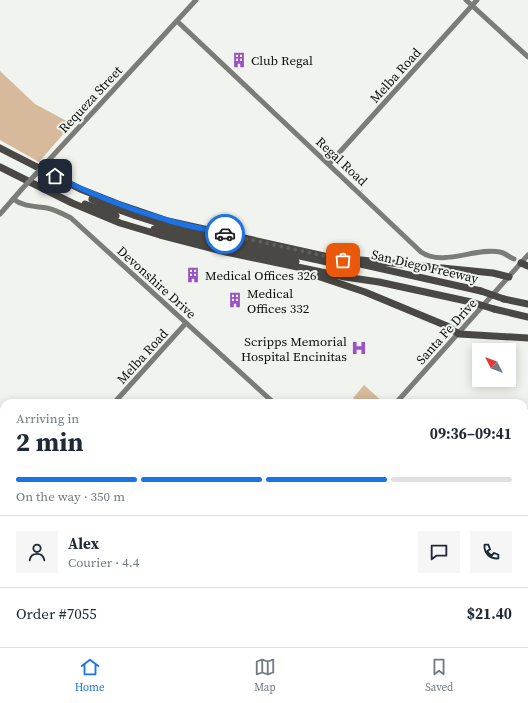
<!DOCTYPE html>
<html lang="en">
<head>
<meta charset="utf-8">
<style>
  :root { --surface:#fff; --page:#f6f6f7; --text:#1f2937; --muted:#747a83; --line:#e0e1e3; --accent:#1a73e8 }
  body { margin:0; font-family:"Source Serif 4",serif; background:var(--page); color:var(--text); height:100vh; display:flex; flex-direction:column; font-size:15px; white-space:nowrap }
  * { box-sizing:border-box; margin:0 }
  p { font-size:13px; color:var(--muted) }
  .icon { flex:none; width:22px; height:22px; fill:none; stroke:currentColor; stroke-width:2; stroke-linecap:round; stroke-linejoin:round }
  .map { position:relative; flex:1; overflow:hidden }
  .sheet { position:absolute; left:0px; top:399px; width:528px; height:248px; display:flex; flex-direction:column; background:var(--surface); border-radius:12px 12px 0 0; box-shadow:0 2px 10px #0003 }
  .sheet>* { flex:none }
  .needle { width:26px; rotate:312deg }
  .buttons { position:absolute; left:472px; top:343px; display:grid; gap:8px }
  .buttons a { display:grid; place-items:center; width:44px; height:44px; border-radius:0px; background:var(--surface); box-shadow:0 2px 10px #0003; font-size:20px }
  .pin { position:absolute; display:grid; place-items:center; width:34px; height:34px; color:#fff; margin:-17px; border-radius:8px; box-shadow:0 2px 6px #0006 }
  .courier { position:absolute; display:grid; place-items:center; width:40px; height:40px; margin:-20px; border:3px solid #1a73e8; border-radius:50%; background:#fff; color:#222; box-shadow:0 1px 5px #0007 }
  .summary em { font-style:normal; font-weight:700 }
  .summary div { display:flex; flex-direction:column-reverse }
  .summary { display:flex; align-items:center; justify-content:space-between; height:68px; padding:0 16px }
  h1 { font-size:26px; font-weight:700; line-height:30px }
  .bar { display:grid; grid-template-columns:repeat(4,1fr); gap:6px 4px; align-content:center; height:48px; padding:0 16px }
  .bar i { height:5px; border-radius:3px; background:var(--line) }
  .bar .current { background:var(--accent) }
  .bar p { grid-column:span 4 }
  .line { display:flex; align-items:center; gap:10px; padding:0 16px; border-top:1px solid var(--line) }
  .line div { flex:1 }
  .round { display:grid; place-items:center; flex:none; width:42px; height:42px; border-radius:0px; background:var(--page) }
  .tabs { display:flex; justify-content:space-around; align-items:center; height:56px; border-top:1px solid var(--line); background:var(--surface); font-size:11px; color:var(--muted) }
  .tabs a { display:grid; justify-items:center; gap:2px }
  .tabs .current { color:var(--accent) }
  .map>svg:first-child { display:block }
</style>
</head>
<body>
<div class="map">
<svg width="528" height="647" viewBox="0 0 528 647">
  <rect width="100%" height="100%" fill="#f0f3ee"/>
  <!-- green -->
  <path fill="#d7b99b" d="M0,71L35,104L72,124L39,162L0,140Z
    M364,385L384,403H359L353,398Z
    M528,407V490L524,488V412Z"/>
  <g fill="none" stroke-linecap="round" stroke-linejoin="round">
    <!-- secondary -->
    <path stroke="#7b7b77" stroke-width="5" d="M466,0L528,57
      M177,21L421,252C443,267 476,247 500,252C505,253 509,257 514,259
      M48,161L196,0
      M329,164L477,0
      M13,199C24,207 35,206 47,208C56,210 63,214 71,218L274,403
      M0,214L21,190
      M114,403L186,323
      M396,403L528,255
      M0,438L4,442
      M0,537L4,540
      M524,557L528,559
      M156,643L163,647
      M179,647L183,643"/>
    <!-- primary -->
    <path stroke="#605f5b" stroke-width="5.5" d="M0,609L4,612
      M48,643L55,647"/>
    <!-- highway -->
    <path stroke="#494844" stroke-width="7" d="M0,148L80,189L118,204L168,221L481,291
      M0,167L72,203L120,223L160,235L226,252L345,277L379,282L471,302
      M92,199C170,233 254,245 336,264L343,260
      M85,204L116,216
      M154,229L227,247L296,262
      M361,260L493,273L509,277
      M521,263L528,266
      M307,271L311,274L365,292L447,326L459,334L528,338
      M504,299L528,304
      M494,309L528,317"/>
    <defs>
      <path id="rail" d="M0,561L4,564
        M122,643L128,647"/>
    </defs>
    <!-- rail casing -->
    <use href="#rail" stroke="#3c3d3b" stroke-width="2.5"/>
    <!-- rail -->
    <use href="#rail" stroke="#f0f3ee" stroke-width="1" stroke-dasharray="3" stroke-linecap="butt"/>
    <!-- secondary-bridge -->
    <path stroke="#7b7b77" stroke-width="5" d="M21,190L48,161"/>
    <!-- highway-bridge -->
    <path stroke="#494844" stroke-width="7" d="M481,291L504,299
      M471,302L494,309"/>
  </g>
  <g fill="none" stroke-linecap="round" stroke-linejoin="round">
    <!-- done -->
    <path stroke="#5d5f5c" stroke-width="4" stroke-dasharray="0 7.2" d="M225,234L343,260"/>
    <!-- route -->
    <path stroke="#1a73e8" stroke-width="5" d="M55,176C91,194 128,209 167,220C186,226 206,229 225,234"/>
  </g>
  <!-- icons -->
  <defs>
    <symbol id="building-bare" viewBox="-9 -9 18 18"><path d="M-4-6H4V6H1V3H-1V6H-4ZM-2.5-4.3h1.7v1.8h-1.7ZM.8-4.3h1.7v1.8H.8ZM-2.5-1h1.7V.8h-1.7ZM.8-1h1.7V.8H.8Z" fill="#9b52c5" stroke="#f0f3ee" stroke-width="2.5" paint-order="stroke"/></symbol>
    <symbol id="hospital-bare" viewBox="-9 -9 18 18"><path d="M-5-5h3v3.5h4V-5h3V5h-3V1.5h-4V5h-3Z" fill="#9b52c5" stroke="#f0f3ee" stroke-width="2.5" paint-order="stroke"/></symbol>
  </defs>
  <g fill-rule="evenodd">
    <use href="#building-bare" x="228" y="49" width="22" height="22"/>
    <use href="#building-bare" x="182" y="264" width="22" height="22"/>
    <use href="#building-bare" x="224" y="289" width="22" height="22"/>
    <use href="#hospital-bare" x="348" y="337" width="22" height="22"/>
  </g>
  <g text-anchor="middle" stroke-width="4" stroke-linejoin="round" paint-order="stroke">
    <!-- poi labels -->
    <g font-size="13" fill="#0e0f0d" stroke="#f0f3ee" text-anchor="start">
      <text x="251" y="65">Club Regal</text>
      <text x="205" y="280">Medical Offices 326</text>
      <text x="247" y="298">Medical<tspan x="247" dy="15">Offices 332</tspan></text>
      <text x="347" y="346" text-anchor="end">Scripps Memorial<tspan x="347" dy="15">Hospital Encinitas</tspan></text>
    </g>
    <!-- street labels -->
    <g font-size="13" fill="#0e0f0d" stroke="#f0f3ee">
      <text transform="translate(395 75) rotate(-48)" y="5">Melba Road</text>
      <text transform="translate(90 99) rotate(-47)" y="5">Requeza Street</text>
      <text transform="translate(342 161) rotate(43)" y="5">Regal Road</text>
      <text transform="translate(425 266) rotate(13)" y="5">San Diego Freeway</text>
      <text transform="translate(157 282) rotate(42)" y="5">Devonshire Drive</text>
      <text transform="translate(446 331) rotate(-48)" y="5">Santa Fe Drive</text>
      <text transform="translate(142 356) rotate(-48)" y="5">Melba Road</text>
    </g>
  </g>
</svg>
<div class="buttons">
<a><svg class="needle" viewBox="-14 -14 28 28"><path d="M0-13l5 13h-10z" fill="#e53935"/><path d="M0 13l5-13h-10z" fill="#747a83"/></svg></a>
</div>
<div class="pin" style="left:343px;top:260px;background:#ea580c"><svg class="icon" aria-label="bag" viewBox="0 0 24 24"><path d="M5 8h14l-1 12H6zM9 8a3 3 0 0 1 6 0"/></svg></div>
<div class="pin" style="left:55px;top:176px;background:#1f2937"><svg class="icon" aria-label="home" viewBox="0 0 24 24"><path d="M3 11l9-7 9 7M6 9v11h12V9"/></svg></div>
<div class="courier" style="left:225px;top:234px"><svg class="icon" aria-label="car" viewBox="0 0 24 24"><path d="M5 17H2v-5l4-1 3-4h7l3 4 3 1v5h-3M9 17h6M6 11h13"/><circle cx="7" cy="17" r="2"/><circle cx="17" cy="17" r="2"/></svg></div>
<section class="sheet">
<div class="summary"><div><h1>2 min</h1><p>Arriving in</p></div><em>09:36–09:41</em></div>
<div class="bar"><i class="current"></i><i class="current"></i><i class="current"></i><i></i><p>On the way · 350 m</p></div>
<div class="line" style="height:72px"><a class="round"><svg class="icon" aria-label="person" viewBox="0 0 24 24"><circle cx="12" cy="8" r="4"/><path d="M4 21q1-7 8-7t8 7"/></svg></a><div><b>Alex</b><p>Courier · 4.4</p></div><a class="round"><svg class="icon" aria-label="chat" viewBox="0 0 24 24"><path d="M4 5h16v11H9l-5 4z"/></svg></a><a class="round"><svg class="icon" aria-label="phone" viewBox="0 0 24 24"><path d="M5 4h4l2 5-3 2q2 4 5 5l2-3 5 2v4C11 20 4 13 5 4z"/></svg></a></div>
<div class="line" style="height:52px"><div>Order #7055</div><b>$21.40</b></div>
</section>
</div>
<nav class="tabs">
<a class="current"><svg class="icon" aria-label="home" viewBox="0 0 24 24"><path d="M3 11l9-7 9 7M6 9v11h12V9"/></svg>Home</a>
<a><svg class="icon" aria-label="map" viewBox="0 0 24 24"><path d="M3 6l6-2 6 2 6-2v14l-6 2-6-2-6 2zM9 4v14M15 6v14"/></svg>Map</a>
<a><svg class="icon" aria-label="saved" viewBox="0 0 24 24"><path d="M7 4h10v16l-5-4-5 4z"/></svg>Saved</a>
</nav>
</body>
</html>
